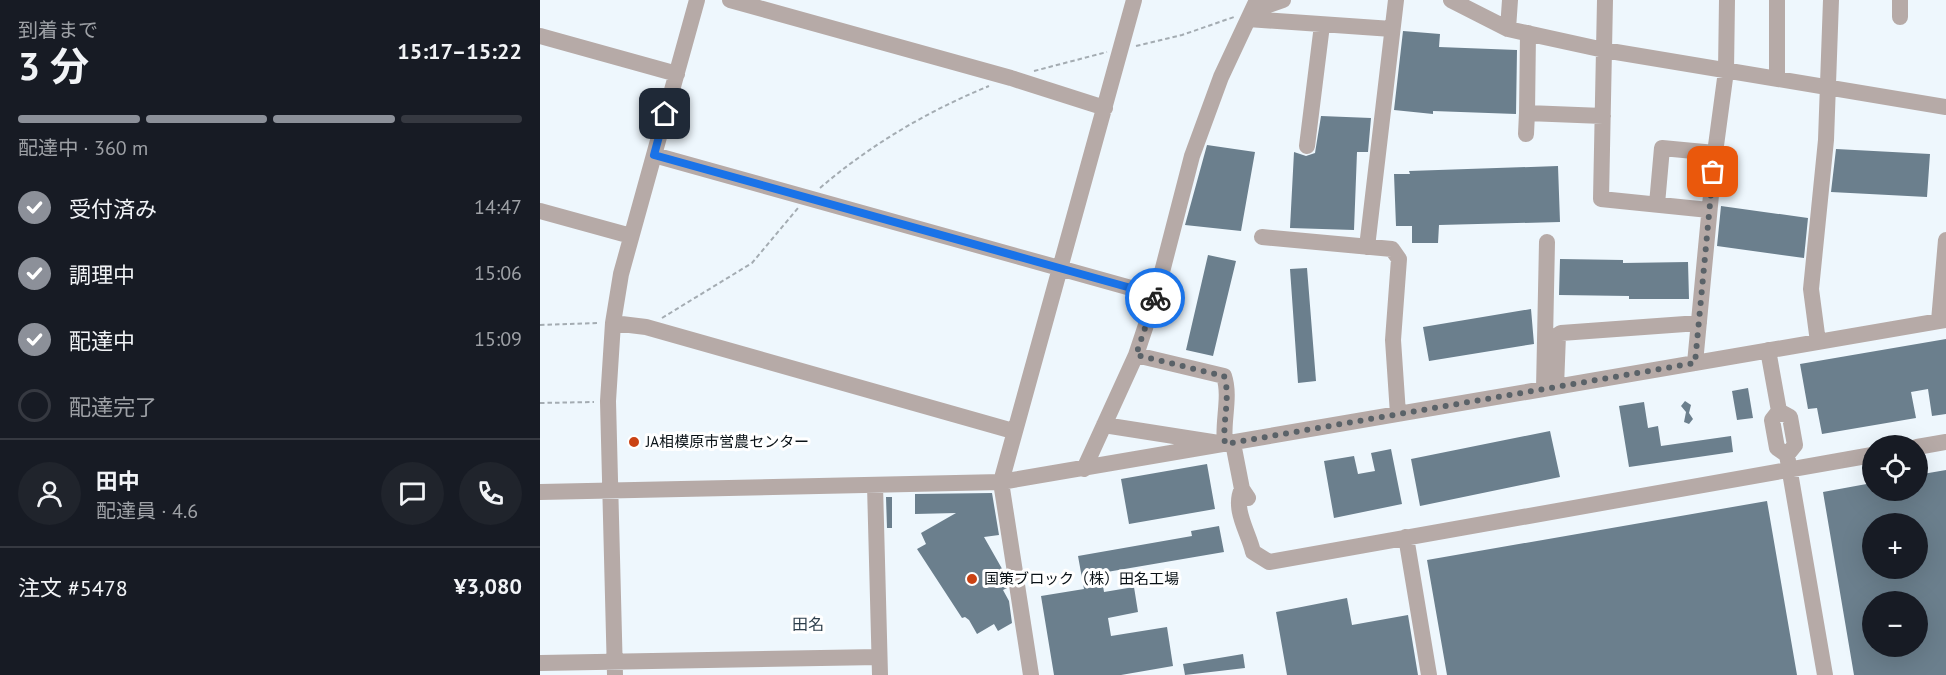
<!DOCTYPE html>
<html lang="ja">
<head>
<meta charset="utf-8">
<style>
  :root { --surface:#171b24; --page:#20242c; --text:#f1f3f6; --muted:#9ea1a6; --line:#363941; --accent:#8c9099 }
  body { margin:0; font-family:"PT Sans","Noto Sans JP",sans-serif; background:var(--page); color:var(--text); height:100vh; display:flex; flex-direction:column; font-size:22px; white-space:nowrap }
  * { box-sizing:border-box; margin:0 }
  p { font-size:20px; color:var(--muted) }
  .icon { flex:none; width:33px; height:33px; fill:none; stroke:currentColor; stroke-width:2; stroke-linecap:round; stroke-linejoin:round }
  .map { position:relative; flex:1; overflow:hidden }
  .sheet { display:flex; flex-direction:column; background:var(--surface); width:540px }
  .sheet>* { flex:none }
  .tools { position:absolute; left:1322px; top:435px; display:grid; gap:12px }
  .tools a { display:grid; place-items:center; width:66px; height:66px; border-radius:50%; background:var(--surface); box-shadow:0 6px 24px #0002; font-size:30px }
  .pin { position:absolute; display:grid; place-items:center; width:51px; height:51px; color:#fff; margin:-26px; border-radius:12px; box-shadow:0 3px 9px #0006 }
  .courier { position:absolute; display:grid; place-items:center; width:60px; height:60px; margin:-30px; border:4px solid #1a73e8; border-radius:50%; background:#fff; color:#222; box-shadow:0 2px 8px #0007 }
  .headline em { font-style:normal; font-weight:700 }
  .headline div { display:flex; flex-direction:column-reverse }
  .headline { display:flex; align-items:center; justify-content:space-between; height:102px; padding:0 18px }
  h1 { font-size:39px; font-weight:700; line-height:45px }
  .bar { display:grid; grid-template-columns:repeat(4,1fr); gap:9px 6px; align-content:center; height:72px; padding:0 18px }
  .bar i { height:8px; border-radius:4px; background:var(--line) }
  .bar .current { background:var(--accent) }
  .bar p { grid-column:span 4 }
  .line { display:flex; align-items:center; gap:15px; padding:0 18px; border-top:2px solid var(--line) }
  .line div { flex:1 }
  .round { display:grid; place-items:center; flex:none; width:63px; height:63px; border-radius:32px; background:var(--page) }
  ol { padding:0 18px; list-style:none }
  li { display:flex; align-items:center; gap:18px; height:66px }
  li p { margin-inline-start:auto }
  li .icon { padding:6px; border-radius:50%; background:var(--accent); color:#fff; stroke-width:4 }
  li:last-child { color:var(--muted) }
  li i { width:33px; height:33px; border:3px solid var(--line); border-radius:50% }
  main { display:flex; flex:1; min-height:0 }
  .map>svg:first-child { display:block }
</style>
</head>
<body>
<main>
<section class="sheet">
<div class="headline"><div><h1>3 分</h1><p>到着まで</p></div><em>15:17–15:22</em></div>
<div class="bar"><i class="current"></i><i class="current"></i><i class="current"></i><i></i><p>配達中 · 360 m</p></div>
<ol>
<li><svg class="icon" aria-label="check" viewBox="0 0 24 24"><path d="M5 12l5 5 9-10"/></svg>受付済み<p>14:47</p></li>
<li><svg class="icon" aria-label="check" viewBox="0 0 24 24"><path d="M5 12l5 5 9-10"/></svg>調理中<p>15:06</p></li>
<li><svg class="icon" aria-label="check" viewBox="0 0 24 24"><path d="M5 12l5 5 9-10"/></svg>配達中<p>15:09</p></li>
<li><i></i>配達完了</li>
</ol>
<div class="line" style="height:108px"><a class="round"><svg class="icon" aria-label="person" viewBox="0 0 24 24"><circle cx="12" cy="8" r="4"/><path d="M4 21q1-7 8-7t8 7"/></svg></a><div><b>田中</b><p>配達員 · 4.6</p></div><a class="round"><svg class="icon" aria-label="chat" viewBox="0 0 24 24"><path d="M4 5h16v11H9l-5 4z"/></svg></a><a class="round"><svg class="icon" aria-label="phone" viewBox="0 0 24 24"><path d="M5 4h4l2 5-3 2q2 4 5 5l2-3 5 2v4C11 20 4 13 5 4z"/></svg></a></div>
<div class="line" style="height:78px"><div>注文 #5478</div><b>¥3,080</b></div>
</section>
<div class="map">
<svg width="1406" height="675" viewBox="0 0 1406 675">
  <rect width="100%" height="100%" fill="#eef7fd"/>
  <!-- building -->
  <path fill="#6b7f8d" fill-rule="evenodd" d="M863,31L900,34L899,47L977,50L976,114L893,111V114L854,110Z
    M781,116L831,118L828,152H817L814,230L750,228L754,152L766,156L775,153Z
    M667,145L715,152L701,231L645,225Z
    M1296,149L1390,154L1387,197L1291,192Z
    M1018,166L1020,222L899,225L898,243H872V226H856L854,174H870L869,171Z
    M1181,206L1268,218L1264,258L1177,246Z
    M668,255L696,261L673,356L646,350Z
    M1020,259L1083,260V263L1148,262L1149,299H1089V296L1019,295Z
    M767,268L776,381L758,383L750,269Z
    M991,309L994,344L889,361L883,327Z
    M1406,339V414L1392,416L1388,389L1371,392L1376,418L1282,434L1277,408L1268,409L1260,364Z
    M1208,388L1213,418L1197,420L1192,391Z
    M1145,401L1151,405L1149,413L1153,419L1149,424L1144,422L1146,412L1141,406Z
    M1104,402L1108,428L1118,426L1121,446L1191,436L1193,452L1089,467L1079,406Z
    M1010,431L1020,477L880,506L871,459Z
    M851,449L862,504L794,518L784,461L814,456L818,474L835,471L831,453Z
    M667,464L675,509L589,524L581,479Z
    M1406,470V675H1314L1283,492L1332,483V490H1377V475ZM1332,524H1377V568H1332ZM1332,602H1377V646H1332Z
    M452,493L459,535L444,537L465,574L467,588L463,590L469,601L472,623L458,631L454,624L437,634L429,620L425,617L422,618L377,549L386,544L381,533L416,513L375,514V494Z
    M346,497H352V528H347Z
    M1227,501L1257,675H907L887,560Z
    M679,526L684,552L561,573L564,592L594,587L598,612L568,618L571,636L627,627L633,666L581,675H514L501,596L544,589L538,556L652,536L651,531Z
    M807,598L812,625L868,615L878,675H747L736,612Z
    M703,654L705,668L645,675L643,664Z"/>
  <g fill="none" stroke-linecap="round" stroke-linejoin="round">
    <!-- path -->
    <path stroke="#a4acb2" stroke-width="2" stroke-dasharray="4.5 3" stroke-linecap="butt" d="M596,46L642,35L694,17
      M494,71L567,52
      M280,188C330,145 388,111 449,86
      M122,318L212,263L258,208
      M0,325L60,323
      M0,403L54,402"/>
    <!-- minor -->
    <path stroke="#b6aaa7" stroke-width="16" d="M190,0L471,78L565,108
      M911,0L968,29L1064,50L1406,107
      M1065,0L1061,199L1169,210
      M712,11L743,0
      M1360,17V0
      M708,19L852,29
      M968,29L970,0
      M988,33L987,113L1063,116
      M0,36L137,74
      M1237,79V0
      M986,134L987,113
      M767,146L782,25
      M114,155L616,295L596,355L544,469
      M1117,204L1122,148L1175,153
      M0,211L91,236
      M722,237L852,249L859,259L853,340L858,414
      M827,247L856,0
      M616,295L652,156L681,77L717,0
      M1399,321L1406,240
      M73,323L106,327L473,431
      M1278,342L1271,289L1286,140L1291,0
      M1228,350L1239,411
      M1155,363L1175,153L1186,71L1187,0
      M1016,387L1018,335L1021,333L1159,323
      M1004,389L1007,242
      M1239,411L1232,420L1237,448L1247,455L1285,675
      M1239,411L1250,417L1255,445L1247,455
      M564,425L685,444C682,422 691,397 684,376L596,355
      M693,443L702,489L708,498
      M1377,447L1406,442
      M335,485L340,675
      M702,489C692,509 709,533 713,552L729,562L1332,455
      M0,492L461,482L1406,320
      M866,537L889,675
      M0,663L339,657
      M75,675L68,401L73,323L81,274L157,0
      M491,675L461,482L594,0"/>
  </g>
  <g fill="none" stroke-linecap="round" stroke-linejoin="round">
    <!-- done -->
    <path stroke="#5a6268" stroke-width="6" stroke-dasharray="0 10.8" d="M615,298L596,355L684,376C691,397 682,422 685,444L1155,363L1173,172"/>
    <!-- route -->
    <path stroke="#1a73e8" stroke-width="8" d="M125,114L114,155L616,295L615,298"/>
  </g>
  <!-- markers -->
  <g fill="#ca4213" stroke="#fff" stroke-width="2">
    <circle cx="94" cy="442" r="6"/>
    <circle cx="432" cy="579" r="6"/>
  </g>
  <g text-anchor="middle" stroke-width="6" stroke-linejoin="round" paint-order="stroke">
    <!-- poi labels -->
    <g font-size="15" fill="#0a1217" stroke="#fff" text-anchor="start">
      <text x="106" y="447">JA相模原市営農センター</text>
      <text x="444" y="584">国策ブロック（株）田名工場</text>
    </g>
    <!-- neighbourhood labels -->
    <g font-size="16" fill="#2d3e4b" stroke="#fff">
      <text x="268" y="630">田名</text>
    </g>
  </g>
</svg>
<div class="tools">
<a><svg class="icon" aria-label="locate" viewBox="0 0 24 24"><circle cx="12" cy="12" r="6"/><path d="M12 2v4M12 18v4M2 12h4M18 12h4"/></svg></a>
<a>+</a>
<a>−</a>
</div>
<div class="pin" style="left:1173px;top:172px;background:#ea580c"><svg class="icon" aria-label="bag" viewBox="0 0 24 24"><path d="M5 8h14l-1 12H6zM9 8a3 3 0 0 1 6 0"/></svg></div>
<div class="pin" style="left:125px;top:114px;background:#1f2937"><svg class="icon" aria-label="home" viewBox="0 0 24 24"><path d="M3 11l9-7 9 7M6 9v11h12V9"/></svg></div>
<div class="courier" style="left:615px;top:298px"><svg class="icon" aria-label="bike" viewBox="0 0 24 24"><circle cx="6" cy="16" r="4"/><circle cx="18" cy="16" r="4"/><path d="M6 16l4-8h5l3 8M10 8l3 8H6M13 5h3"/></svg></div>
</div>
</main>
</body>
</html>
